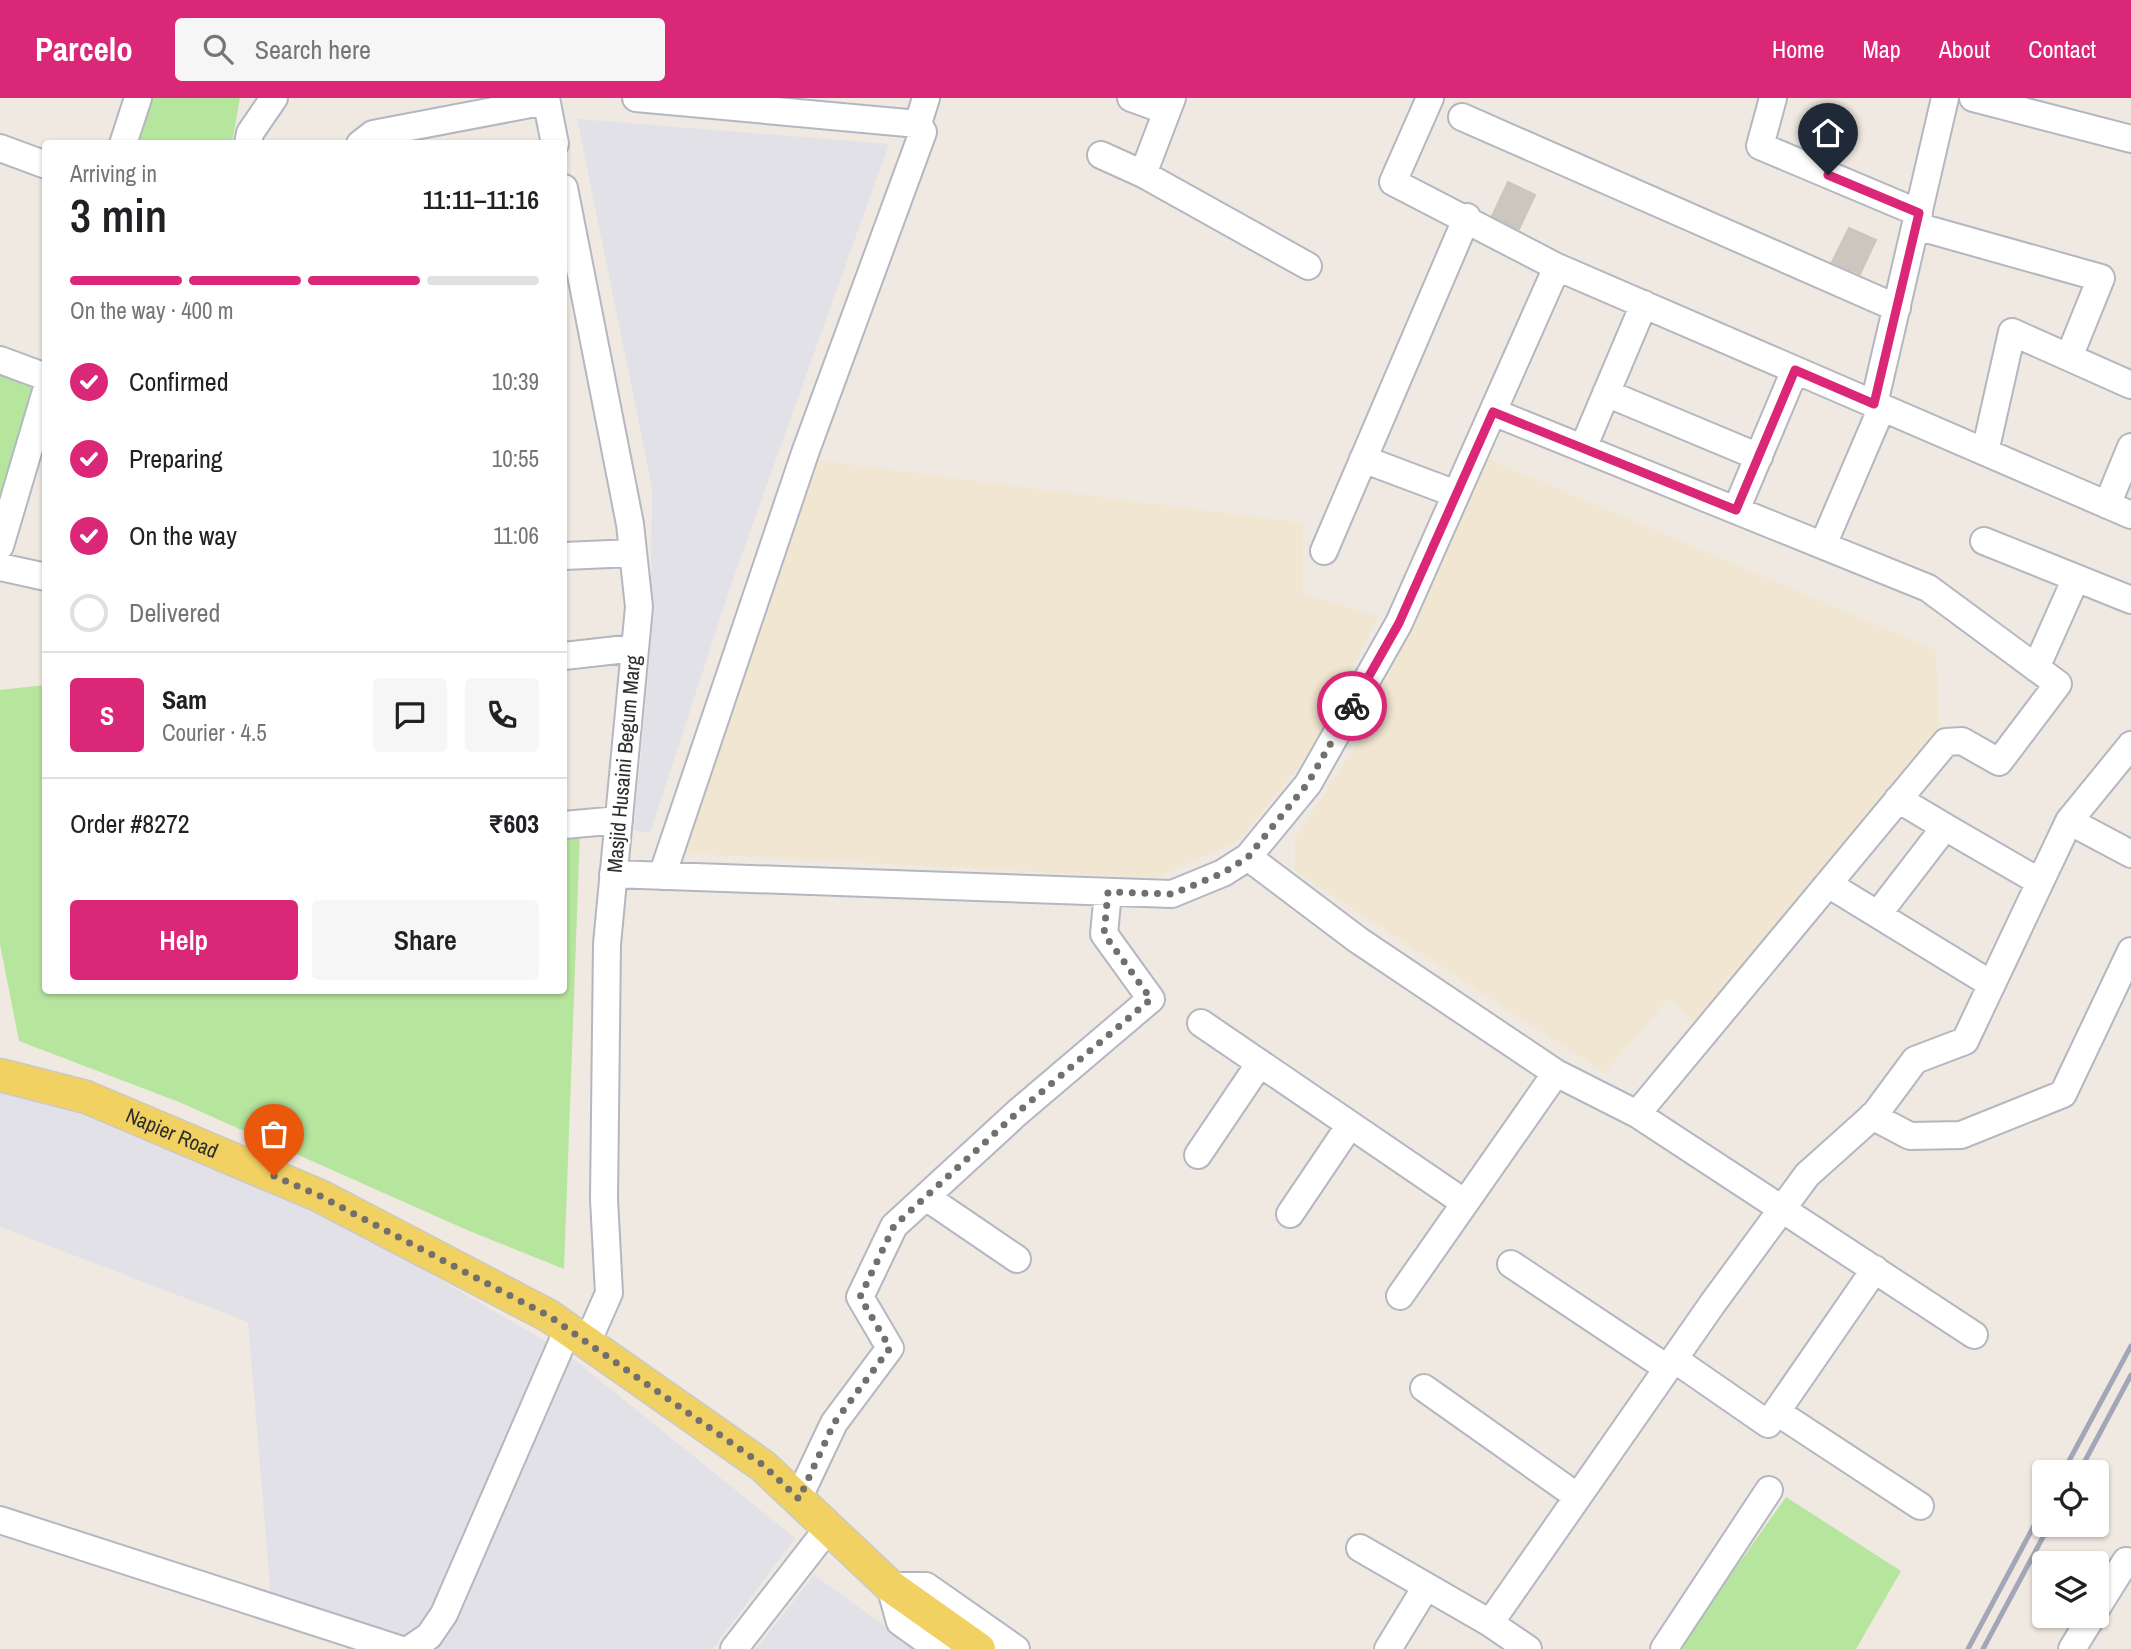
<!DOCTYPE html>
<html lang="en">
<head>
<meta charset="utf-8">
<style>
  :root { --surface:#fff; --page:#f6f6f6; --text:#202124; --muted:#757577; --line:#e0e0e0; --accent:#db2777 }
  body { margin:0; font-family:"Archivo Narrow",sans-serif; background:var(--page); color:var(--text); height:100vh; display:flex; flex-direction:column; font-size:26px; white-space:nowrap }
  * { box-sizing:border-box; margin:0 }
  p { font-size:23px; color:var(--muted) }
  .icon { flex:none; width:38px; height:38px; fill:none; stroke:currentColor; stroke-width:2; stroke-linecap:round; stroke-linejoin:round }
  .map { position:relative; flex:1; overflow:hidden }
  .details { position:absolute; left:42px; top:42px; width:525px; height:854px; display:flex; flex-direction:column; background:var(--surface); border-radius:7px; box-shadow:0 2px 5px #0004 }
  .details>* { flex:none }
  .tools { position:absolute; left:2032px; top:1362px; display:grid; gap:14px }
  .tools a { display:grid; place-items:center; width:77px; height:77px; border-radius:7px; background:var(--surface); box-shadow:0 2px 5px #0004; font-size:35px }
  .pin { position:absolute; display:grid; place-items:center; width:60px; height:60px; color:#fff; margin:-72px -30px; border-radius:50% 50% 50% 0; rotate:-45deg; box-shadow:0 0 7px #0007 }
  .pin .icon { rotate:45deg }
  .courier { position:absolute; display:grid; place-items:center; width:70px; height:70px; margin:-35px; border:5px solid #db2777; border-radius:50%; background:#fff; color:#222; box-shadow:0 2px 9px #0007 }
  .overview em { font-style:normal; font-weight:600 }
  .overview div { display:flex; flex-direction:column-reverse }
  .overview { display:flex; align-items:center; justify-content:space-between; height:119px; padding:0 28px }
  h1 { font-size:46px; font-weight:600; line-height:52px }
  .bar { display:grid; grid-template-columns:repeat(4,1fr); gap:10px 7px; align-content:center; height:84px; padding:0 28px }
  .bar i { height:9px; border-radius:5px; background:var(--line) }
  .bar .active { background:var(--accent) }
  .bar p { grid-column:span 4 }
  .line { display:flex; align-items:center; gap:18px; padding:0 28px; border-top:2px solid var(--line) }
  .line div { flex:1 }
  .round { display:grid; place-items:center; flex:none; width:74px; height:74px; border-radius:7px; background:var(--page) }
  ol { padding:0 28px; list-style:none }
  li { display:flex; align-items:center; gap:21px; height:77px }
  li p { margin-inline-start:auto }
  li .icon { padding:7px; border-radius:50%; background:var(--accent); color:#fff; stroke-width:4 }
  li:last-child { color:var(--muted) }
  li i { width:38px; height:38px; border:4px solid var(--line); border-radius:50% }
  .cta { display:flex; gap:14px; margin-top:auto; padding:14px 28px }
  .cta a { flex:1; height:80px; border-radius:7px; background:var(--accent); color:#fff; font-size:28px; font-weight:600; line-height:80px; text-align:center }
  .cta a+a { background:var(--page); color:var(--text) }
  header { display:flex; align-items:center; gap:42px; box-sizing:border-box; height:98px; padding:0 35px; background:var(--accent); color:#fff }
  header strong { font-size:33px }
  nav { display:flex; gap:38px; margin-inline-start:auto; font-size:24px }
  .search { width:490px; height:63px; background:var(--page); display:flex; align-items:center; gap:18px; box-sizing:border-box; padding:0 24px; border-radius:7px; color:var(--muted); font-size:26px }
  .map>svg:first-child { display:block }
</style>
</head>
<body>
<header>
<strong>Parcelo</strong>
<div class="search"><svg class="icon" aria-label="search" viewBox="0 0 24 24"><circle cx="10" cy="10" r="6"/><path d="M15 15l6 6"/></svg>Search here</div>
<nav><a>Home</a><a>Map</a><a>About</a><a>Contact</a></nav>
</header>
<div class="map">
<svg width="2131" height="1551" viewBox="0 0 2131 1551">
  <rect width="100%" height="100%" fill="#efe9e1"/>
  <!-- industrial -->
  <path fill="#e3e1e8" d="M577,21L889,46L731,487L650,735L634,732L650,558L652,389Z
    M0,983L349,1128L567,1256L795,1440L713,1551H349L271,1499L248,1224L0,1129Z
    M814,1477L917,1551H756Z"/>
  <!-- education -->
  <path fill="#f0e6d1" d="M808,361L1303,425V496L1378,518L1307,659L1239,742L1156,780L679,755Z
    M1488,361L1936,552L1940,643L1698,927L1669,900L1605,975L1295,773V740L1357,646Z"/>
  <!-- green -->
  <path fill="#b6e59e" d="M147,0H240L232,45L131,46Z
    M0,274L37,287L0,408Z
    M45,587L46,892H564V735L580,734L564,1171L467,1132L179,1004L19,943L0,846V592Z
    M1786,1399L1901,1473L1856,1551H1678Z"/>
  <!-- building -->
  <path fill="#cbc7bf" stroke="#cbc5ba" stroke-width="2" d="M1508,84L1535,97L1519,131L1492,118Z
    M1849,130L1876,142L1860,176L1832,164Z"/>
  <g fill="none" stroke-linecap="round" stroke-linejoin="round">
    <defs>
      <path id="minor" d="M546,0L555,46
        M636,0L918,26
        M1131,0L1167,13
        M1430,0L1393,84L1557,169L2131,417
        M1773,0L1760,48L1919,115
        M1973,0L2131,41
        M1462,19L1897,210
        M123,46L138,0
        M248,46L250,35L274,0
        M360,46L373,36L546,3
        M0,50L46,67
        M1101,57L1143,76L1308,168
        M1143,76L1172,0
        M564,90L630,426L639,509L607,846L604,1101L609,1195L587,1245
        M1916,128L2101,180L2069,259
        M0,262L46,279
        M1606,295L1759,359
        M1874,306L1945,0
        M1493,314L1928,490L2058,586L1999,664L1962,643L1946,644L1637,1016
        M1583,350L1644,206
        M1985,354L2012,234L2131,287
        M1363,361L1456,396
        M2107,407L2131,349
        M1736,412L1795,272
        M1984,443L2131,502
        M1823,447L1882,309
        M0,448L46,293
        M1324,453L1467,119
        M564,458L633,455
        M0,469L46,479
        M564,558L635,550
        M2036,570L2076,480
        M1898,701L1945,729
        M2069,723L2131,756
        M564,727L619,722
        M1248,759L1358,842L1556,975L1637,1016L1974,1237
        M613,776L1172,796L1223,775L1248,759L1308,686L1399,525L1557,169
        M662,778L805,355L923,34L918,26L926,0
        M1828,786L1991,886
        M1878,816L1945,729L2040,784
        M1201,925L1465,1105
        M1872,1018L1910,1038L1961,1037L2063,996L2131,853
        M1198,1057L1260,965
        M926,1099L1017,1161
        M1290,1116L1350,1027
        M1511,1166L1667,1270
        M1400,1198L1556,975
        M1674,1261L1768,1326L1875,1171
        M1424,1290L1578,1399
        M1777,1314L1920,1408
        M798,1401L834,1325L890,1250L860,1199L894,1128L1018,1014L1151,901L1104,836L1108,794
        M0,1422L399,1551
        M1360,1450L1490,1525L1528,1551
        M2096,1511L2126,1463L2131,1464
        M1490,1525L1713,1205L1807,1077L1875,1016L1915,962L1965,943L2069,723L2131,647
        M410,1551L429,1538L444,1516L568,1231
        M734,1551L829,1429
        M938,1551L900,1524L890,1488H926L1016,1551
        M1388,1551L1426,1489
        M1664,1551L1769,1392
        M2072,1551L2093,1517"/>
      <g id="major">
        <path id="s1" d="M0,977L86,999L320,1098L549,1218L763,1368L890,1488L979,1551"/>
      </g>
    </defs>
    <!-- minor casing -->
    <use href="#minor" stroke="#b4b7c1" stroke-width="30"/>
    <!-- major casing -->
    <use href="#major" stroke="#c9c9c9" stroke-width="35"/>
    <!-- minor -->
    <use href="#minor" stroke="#fff" stroke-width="26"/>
    <!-- major -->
    <use href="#major" stroke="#f2d163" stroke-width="32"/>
    <!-- rail -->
    <path stroke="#a3a6b8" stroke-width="5" d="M2063,1374L2131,1248
      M2079,1374L2131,1277
      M1968,1551L2044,1409
      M1983,1551L2050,1426"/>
  </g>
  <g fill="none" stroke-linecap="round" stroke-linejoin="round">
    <!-- done -->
    <path stroke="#726f6d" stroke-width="7" stroke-dasharray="0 12.6" d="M274,1078L320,1098L549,1218L763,1367L799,1401L834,1325L890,1250L860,1199L894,1128L1018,1014L1151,901L1104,836L1108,794L1172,796L1223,775L1248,759L1308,685L1352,608"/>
    <!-- route -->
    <path stroke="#db2777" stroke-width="9" d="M1352,608L1399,525L1493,314L1736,412L1795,272L1874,306L1919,115L1828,77"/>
  </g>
  <g text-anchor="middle" stroke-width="5" stroke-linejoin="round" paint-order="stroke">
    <!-- street labels -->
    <g font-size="21" fill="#2e2e2e" stroke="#fff">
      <text transform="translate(624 666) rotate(-85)" y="7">Masjid Husaini Begum Marg</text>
      <text dy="7" stroke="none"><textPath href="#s1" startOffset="182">Napier Road</textPath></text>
    </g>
  </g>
</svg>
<div class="tools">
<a><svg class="icon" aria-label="locate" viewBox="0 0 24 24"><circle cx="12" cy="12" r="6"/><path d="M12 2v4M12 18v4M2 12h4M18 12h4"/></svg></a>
<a><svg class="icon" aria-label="layers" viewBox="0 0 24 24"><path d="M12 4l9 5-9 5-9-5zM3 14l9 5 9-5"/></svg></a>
</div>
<div class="pin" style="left:274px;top:1078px;background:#ea580c"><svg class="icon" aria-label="bag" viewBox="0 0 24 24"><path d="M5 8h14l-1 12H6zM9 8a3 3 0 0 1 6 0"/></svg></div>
<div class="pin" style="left:1828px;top:77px;background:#1f2937"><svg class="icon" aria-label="home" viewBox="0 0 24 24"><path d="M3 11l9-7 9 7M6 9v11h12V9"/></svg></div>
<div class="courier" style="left:1352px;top:608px"><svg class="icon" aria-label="bike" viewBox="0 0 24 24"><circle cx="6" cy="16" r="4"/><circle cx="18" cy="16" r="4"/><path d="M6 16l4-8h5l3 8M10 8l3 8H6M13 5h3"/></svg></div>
<section class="details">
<div class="overview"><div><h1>3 min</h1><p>Arriving in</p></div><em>11:11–11:16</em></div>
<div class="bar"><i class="active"></i><i class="active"></i><i class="active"></i><i></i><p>On the way · 400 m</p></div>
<ol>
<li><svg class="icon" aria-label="check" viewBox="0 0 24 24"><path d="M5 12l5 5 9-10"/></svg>Confirmed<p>10:39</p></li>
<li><svg class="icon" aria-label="check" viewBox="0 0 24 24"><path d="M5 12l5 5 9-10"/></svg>Preparing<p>10:55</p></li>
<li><svg class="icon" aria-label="check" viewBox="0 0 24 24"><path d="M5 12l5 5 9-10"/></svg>On the way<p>11:06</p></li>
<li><i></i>Delivered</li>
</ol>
<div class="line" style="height:126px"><b class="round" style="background:var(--accent);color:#fff">S</b><div><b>Sam</b><p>Courier · 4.5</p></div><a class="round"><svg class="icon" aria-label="chat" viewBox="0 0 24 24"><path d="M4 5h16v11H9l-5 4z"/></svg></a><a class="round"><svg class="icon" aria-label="phone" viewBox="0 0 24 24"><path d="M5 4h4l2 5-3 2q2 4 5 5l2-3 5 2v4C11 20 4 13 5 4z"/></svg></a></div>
<div class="line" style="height:91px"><div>Order #8272</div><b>₹603</b></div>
<div class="cta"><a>Help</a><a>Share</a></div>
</section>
</div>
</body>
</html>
